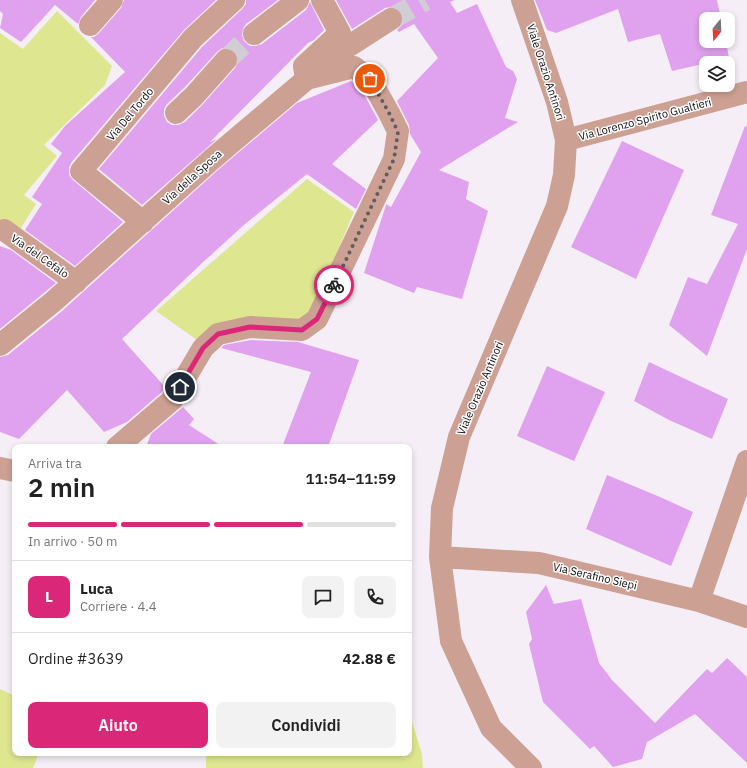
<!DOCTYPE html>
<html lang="it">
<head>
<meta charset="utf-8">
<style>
  :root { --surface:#fff; --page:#f2f2f2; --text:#222; --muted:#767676; --line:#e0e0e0; --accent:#db2777 }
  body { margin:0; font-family:"IBM Plex Sans",sans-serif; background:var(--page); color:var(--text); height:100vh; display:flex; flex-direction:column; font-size:15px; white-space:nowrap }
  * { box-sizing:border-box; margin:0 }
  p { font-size:13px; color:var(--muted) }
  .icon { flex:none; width:22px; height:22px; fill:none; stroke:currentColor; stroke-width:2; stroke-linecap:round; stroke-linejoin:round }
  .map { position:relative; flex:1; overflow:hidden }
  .details { position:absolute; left:12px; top:444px; width:400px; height:312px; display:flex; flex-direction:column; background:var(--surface); border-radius:8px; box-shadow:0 2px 6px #0003 }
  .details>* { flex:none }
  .needle { width:26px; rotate:198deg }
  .tools { position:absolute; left:699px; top:12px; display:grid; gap:8px }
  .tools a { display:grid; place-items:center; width:36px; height:36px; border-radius:8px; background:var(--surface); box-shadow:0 2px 6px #0003; font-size:20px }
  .pin { position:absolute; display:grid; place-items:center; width:34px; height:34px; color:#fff; margin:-17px; border:2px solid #fff; border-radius:50%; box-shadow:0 1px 4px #0007 }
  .courier { position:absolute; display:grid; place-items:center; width:40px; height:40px; margin:-20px; border:3px solid #db2777; border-radius:50%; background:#fff; color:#222; box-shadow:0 1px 5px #0007 }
  .summary em { font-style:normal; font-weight:600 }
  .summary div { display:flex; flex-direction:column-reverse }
  .summary { display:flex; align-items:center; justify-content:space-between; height:68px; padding:0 16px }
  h1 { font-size:26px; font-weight:600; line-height:30px }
  .bar { display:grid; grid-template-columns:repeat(4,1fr); gap:6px 4px; align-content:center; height:48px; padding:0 16px }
  .bar i { height:5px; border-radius:3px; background:var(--line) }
  .bar .active { background:var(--accent) }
  .bar p { grid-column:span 4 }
  .line { display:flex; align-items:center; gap:10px; padding:0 16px; border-top:1px solid var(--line) }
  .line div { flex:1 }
  .round { display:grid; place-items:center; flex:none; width:42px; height:42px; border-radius:8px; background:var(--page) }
  .action { display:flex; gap:8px; margin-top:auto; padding:8px 16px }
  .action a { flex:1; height:46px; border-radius:8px; background:var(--accent); color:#fff; font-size:16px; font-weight:600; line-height:46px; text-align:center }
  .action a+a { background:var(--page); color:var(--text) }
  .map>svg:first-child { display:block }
</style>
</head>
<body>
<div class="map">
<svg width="747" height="768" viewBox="0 0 747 768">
  <rect width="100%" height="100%" fill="#f5eef6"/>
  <!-- green -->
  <path fill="#dee690" d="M57,11L112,66L105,85L44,145L57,156L24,195L36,204L19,231L0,219V33L23,49Z
    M307,179L354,212L310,315L296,321L197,340L156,311Z
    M0,689L15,696V753H39L33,768H0Z
    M409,712L422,754L423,768H206V753H409Z"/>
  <!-- building -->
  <path fill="#e0a1ee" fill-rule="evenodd" d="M0,0H95L81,17L78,24L55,5L21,42L0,28L3,14L0,11Z
    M124,0H216L184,30L71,163L69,168V175L73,180L123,222L75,266L25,230L42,204L32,197L62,153L51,144L65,126L125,72L91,37H94L99,33L121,8Z
    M246,0H278L246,24L243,29L242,35L244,41L250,46H256L262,44L306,10L310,2L324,30L314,40L308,43L210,142L217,139L142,205L99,169L202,47L242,9L246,4ZM222,48H228L235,51L238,56V62L235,68L203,104L185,122L178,125H172L167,122L164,116V109L167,104L185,87L217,52Z
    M336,0H455L450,2L457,13L477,4L506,67L513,71L517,79L505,118L518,122L439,170L469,182L466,199L488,211L462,299L417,287L414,293L364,273L386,205V204L391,207L421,152L410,134L409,125L397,101L438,58L414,24L399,32L397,30L402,25L403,18L402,13L397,8L391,7L385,8L352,29Z
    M535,0H717L721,19H706V41H726L729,58L672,71L660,34L628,42L618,9L556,33L547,30Z
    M351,81L360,87L378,120L332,164L366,189L356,209L307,174L245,224L201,264L122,339L165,387L162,392L127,422L104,432L67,390L19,439L0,432V357L8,355L62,311L219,169L297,103Z
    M745,126L747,127V249L707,356L669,325L688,277L707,284L738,224L711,215Z
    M622,141L684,170L636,279L571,247Z
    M0,246L11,250L56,283L0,329Z
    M251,340L298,342L359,360L328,447H282L311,372L221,348L224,345Z
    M649,362L728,399L712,439L669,420L634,401Z
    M547,366L605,392L574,461L517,436Z
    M183,407L194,419L189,425L223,447H146L151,434Z
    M607,475L660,497L693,512L671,566L586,529Z
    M546,585L554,604L581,599L599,663L612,680L655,723L707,669L712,673L727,658L747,677V763L695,714L647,742L642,759L613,767L594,746L590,749L543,702L529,644L532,639L526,612Z"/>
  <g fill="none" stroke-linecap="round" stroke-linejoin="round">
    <!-- minor-tunnel -->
    <path stroke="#d2ccd4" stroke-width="22" stroke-dasharray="22 11" stroke-linecap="butt" d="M391,19L425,0
      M226,60L254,34"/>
    <!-- minor -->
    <path stroke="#cda094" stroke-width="22" d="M522,0L557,102L566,140L564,175L557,206L459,437L442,508L440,557L451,641L491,728L531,768
      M90,25L112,0
      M254,34L298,0
      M176,113L194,96L226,60
      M566,140L747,92
      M143,222L81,171L193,38L234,0
      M4,230L76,282
      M0,345L54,301L211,160L335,55L391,19
      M117,447L172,400L203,348L218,334L250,327L302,330L317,319L394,159L398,131L389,113L370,79L354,67L306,79L304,66L340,33L322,0
      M0,468L15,471
      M440,557L539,563L699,601L747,617
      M699,601L747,461"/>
  </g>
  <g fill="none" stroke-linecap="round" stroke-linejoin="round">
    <!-- done -->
    <path stroke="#605c60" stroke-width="4" stroke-dasharray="0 7.2" d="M334,285L394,159L398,132L389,113L370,79"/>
    <!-- route -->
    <path stroke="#db2777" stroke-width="5" d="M180,387L203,348L218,334L250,327L302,330L317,319L334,285"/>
  </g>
  <g text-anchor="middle" stroke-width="3" stroke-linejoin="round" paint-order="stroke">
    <!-- street labels -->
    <g font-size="11" fill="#0f0d10" stroke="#fefefe">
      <text transform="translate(546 72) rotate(72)" y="4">Viale Orazio Antinori</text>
      <text transform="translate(130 114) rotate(-50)" y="4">Via Del Tordo</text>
      <text transform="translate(645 119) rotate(-15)" y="4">Via Lorenzo Spirito Gualtieri</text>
      <text transform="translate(192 177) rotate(-42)" y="4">Via della Sposa</text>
      <text transform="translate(40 256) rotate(35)" y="4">Via del Cefalo</text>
      <text transform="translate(480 388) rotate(-67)" y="4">Viale Orazio Antinori</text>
      <text transform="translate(595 576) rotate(13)" y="4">Via Serafino Siepi</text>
    </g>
  </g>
</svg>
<div class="tools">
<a><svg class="needle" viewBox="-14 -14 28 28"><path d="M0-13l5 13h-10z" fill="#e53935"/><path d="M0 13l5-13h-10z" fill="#767676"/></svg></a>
<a><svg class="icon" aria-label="layers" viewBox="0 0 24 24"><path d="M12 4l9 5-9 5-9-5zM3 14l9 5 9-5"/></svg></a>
</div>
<div class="pin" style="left:370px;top:79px;background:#ea580c"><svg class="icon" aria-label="bag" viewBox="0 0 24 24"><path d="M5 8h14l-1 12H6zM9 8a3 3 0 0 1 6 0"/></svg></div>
<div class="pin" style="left:180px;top:387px;background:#1f2937"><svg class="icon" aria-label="home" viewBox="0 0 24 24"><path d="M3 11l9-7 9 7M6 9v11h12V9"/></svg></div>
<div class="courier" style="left:334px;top:285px"><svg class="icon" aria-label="bike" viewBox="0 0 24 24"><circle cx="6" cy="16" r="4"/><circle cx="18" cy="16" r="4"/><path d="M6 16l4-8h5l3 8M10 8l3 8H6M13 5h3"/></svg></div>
<section class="details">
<div class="summary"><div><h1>2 min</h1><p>Arriva tra</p></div><em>11:54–11:59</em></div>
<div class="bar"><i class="active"></i><i class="active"></i><i class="active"></i><i></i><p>In arrivo · 50 m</p></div>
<div class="line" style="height:72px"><b class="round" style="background:var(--accent);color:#fff">L</b><div><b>Luca</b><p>Corriere · 4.4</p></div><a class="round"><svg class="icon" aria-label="chat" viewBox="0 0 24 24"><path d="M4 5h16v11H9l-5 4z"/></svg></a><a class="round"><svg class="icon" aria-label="phone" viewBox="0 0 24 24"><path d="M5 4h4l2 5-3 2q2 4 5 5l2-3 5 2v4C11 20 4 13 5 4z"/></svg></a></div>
<div class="line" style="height:52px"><div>Ordine #3639</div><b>42.88 €</b></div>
<div class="action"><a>Aiuto</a><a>Condividi</a></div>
</section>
</div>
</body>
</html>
